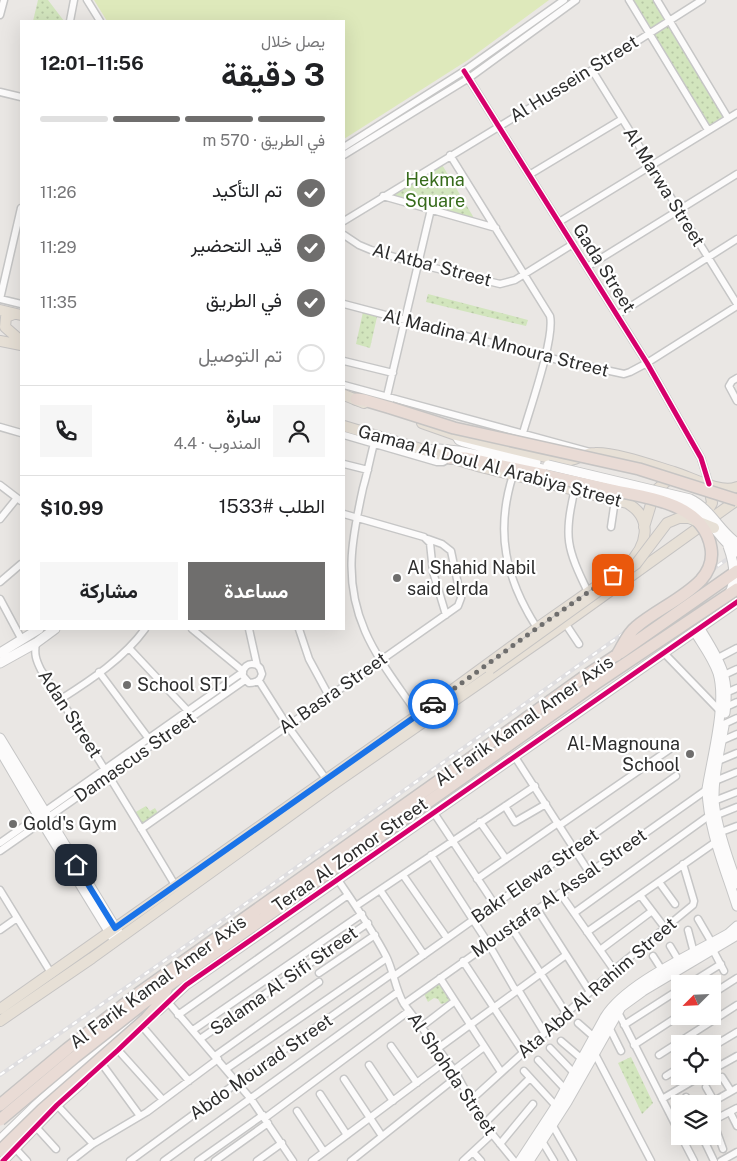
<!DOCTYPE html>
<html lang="ar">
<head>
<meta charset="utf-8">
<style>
  :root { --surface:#fff; --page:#f6f6f6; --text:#202124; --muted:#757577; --line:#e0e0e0; --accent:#6f6e6d }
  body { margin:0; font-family:"Public Sans",Vazirmatn,sans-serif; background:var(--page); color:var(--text); direction:rtl; height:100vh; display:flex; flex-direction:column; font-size:19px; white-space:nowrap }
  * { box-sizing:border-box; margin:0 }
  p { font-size:16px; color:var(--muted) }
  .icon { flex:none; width:28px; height:28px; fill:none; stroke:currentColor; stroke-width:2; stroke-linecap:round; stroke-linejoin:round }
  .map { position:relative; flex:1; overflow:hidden; direction:ltr }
  .side { position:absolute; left:20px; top:20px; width:325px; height:610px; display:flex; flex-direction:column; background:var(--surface); border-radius:0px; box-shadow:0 5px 20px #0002; direction:rtl }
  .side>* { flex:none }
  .needle { width:32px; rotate:246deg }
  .buttons { position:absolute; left:671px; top:975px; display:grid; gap:10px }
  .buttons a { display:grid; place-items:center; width:50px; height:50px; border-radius:0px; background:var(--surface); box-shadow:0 5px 20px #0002; font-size:25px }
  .pin { position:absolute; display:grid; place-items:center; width:42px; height:42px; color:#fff; margin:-21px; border-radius:10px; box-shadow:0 2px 8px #0006 }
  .courier { position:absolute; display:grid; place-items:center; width:50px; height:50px; margin:-25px; border:4px solid #1a73e8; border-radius:50%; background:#fff; color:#222; box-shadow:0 1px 6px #0007 }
  .summary em { font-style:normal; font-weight:700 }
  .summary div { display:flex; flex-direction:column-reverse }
  .summary { display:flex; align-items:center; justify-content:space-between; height:85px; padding:0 20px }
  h1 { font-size:32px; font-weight:700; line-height:38px }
  .bar { display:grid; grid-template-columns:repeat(4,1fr); gap:8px 5px; align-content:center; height:60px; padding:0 20px }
  .bar i { height:6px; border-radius:4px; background:var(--line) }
  .bar .active { background:var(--accent) }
  .bar p { grid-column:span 4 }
  .line { display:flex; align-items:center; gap:12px; padding:0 20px; border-top:1px solid var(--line) }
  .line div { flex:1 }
  .round { display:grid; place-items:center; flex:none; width:52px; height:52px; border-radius:0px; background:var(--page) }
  ol { padding:0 20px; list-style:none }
  li { display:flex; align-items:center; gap:15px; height:55px }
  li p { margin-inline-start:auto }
  li .icon { padding:5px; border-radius:50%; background:var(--accent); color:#fff; stroke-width:4 }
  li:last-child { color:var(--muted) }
  li i { width:28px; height:28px; border:2px solid var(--line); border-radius:50% }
  .button { display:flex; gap:10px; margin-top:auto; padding:10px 20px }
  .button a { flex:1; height:58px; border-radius:0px; background:var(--accent); color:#fff; font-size:20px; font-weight:700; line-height:58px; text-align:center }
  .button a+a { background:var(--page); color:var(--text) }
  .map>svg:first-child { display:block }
</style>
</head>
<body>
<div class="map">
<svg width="737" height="1161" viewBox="0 0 737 1161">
  <defs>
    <pattern id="green-dots" width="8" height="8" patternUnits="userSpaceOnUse" patternTransform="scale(1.25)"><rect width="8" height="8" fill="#d2e5bd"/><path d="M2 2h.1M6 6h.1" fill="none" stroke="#b5c5a3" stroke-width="1.8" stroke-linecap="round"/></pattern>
  </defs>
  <rect width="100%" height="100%" fill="#eae7e4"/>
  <!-- green -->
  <path fill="url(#green-dots)" d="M38,0H48L64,21H33Z
    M633,0H655L666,19L651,28Z
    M670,24L724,116L708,126L653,34Z
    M441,163L477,223L383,199Z
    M428,294L528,320L526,326L426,302Z
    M363,312L377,317L370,348L356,344Z
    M146,806L150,811L155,808L158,813L141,825L134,813Z
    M438,981L449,998L458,1006L449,1009L445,1003L441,1004L438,999L434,998L428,1002L423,992Z
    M631,1057L653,1103L642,1114L618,1063Z"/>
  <!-- pitch -->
  <path fill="#dee9bb" d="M94,0H549L468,60L344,139V21H107Z"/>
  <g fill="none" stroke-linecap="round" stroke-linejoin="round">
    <defs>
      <path id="street" d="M87,0L100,21
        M629,0L708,130
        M657,0L728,118
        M0,15L4,0
        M70,21L74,0
        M592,70L737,304
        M464,71L647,363L701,458L709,484
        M0,92L21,97
        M344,147L464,71L564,0
        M344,155L469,78L576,0
        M450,155L550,316C555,338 530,408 523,433
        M529,175L622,119
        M383,196L496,228
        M344,221L592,70L702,0
        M559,222L737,113
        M344,235L359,245L371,250L418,264L500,284L515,280L573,244
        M587,267L737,174
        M0,299L21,208
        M0,299L21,304
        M344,304L545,357L624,374L630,372L647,363L737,306
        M617,315L737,239
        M344,361L393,373
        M737,378L732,381L729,386L737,401
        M344,385L590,452
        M387,396L431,209
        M0,427L21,433
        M344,435L437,462H443L450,458
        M376,436C371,453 368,471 363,488C352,538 343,581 365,631C378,661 400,688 418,715
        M344,464L368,470
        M513,475C495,531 505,578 537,628
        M0,485L21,501
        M575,489C563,536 567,549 588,592
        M344,514L424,537L430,543L433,572L446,615
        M0,519L17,498
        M611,527L615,500
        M0,582L21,564
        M0,599L22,640
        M565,623L579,644
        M192,629L243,671
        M249,629L257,665L260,668L262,674C260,681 256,683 249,683L243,676C242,667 248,662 257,665
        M299,629L309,659L329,696
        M36,643C34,654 36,660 41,670C88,740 132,813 175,885
        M129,648L188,711
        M663,652L720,711
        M718,658L737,648
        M99,672L149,739
        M724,675L737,669
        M259,681L287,725L326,779
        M728,692L737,688
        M61,699C91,680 124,658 145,629
        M726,707L737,702
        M724,724L737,718
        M721,741L737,734
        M515,757L589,872
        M718,761L737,753
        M715,781L737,772
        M714,801L737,792
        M505,806L515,822L546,804
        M434,813L495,905
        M717,815L737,807
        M480,822L506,859
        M560,825L670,749
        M141,829L458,606L461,598L451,551L442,544L428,539
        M721,832L737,826
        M0,843L243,672
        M0,851L245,680
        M431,855L488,943L514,988L519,991L544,1032
        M403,875L447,938
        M477,879L558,823
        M338,880C355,905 372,929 386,956C394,972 395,989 404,1004L454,1070L484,1124L514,1161
        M659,882L675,904
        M0,890L51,973
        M380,890L424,955
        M560,893L614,970
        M640,895L665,928
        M356,906L535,786
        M537,909L590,992
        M574,913L710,815
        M698,919L712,943
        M511,927L566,1013
        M0,930L17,918
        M688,930L694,953
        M587,932L717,841
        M670,946L679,961
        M600,950L652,911
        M713,950L724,971
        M653,956L662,970
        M463,961L523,1052
        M319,973L375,935
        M394,976L676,776
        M440,978L501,1072
        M689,984L721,964
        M712,994L737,978
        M168,1002L251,1099L293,1161
        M404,1004L709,788
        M618,1012L680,1134
        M178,1015L348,895
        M578,1023L594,1037
        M624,1025L680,989
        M142,1026L189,1081
        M421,1027L455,1001
        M609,1027L621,1051
        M193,1030L362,914
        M200,1039L368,923
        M561,1041L582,1059
        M634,1045L680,1015
        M391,1046L417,1083
        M712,1047L737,1032
        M550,1048L574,1073
        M437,1049L566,955
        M118,1050L163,1100
        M595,1054L651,1161
        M659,1055L737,1005
        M215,1056L319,982
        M538,1060L565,1089
        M102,1064L140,1116
        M369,1065L393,1101
        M226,1069L387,958
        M454,1070L484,1047
        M712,1070L737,1056
        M524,1071L556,1106
        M666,1076L680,1067
        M722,1077L731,1091
        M344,1079L382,1136
        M706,1087L714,1101
        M320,1094L347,1135
        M686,1097L690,1104
        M662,1099L701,1076
        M471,1100L614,970L693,905L694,901L683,864
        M709,1104L737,1088
        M57,1105L93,1144
        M297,1111L324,1152
        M730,1112L737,1126
        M265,1118L409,1011
        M712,1121L737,1108
        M713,1121L723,1149
        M484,1124L530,1078
        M553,1126L573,1161
        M36,1127L56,1149
        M681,1136L694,1161
        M702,1136L714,1161
        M542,1141L554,1161
        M500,1144L533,1104
        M15,1148L27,1161
        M473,1152L481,1161
        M71,1161L93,1144L147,1112L218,1059
        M130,1161L238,1082L393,973
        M164,1161L398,992
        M198,1161L263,1115
        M215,1161L268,1123
        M257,1161L282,1143
        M312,1161L446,1061
        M351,1161L458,1076
        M463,1161L492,1134
        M721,1161L737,1152"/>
      <path id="secondary" d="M456,435L459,440L464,442L536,462
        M427,450L439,449L458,451L547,470
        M700,629C719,660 730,675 725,713
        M695,632C703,645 713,658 718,673C727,704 712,757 707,789C708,829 725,868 737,906
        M0,653L39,629
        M0,663L36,643L55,629
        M724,726C720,748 714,772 714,795C713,817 729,862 737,884
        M0,738L121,937
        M0,750L42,822L115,941
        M158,1011L186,985L737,602
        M0,1140C48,1092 98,1048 152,1007
        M3,1161L57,1105L83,1082
        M520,1161L556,1106L605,1017C626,983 693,954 728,934L737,926
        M529,1161L567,1102L621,1007L643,991L737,935"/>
      <path id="primary" d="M0,310L21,315
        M14,314L6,317L5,327L21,341
        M0,341L21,345
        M344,395L364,403
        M422,423L456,435L562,461C576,462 582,453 595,453C614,452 654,466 674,472C691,477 720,494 737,487
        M703,519L712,503L709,486
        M644,527L655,491L674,475
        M0,1009L418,715L537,628L627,565C647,547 654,518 627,503L481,467L344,426
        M0,1021L92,958L331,786L553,632L737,500"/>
      <path id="highway" d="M356,399L364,400L391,408
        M450,458H465L545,475
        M447,775L588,674L617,655"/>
    </defs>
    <!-- street casing -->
    <use href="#street" stroke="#c6c6c6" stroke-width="9"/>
    <!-- secondary casing -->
    <use href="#secondary" stroke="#c6c6c6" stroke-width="11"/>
    <!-- primary casing -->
    <use href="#primary" stroke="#c6c4c3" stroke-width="12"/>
    <!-- highway casing -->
    <use href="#highway" stroke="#c6c4c3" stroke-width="14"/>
    <!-- street -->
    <use href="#street" stroke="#fcfbfb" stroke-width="6"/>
    <!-- secondary -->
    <use href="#secondary" stroke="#fcfbfb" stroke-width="9"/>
    <!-- primary -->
    <use href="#primary" stroke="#e7e0d6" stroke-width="10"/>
    <!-- highway -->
    <use href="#highway" stroke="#e9dbd5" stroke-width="11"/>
    <defs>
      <path id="rail" d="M0,1075L223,920L737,552"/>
    </defs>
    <!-- rail casing -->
    <use href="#rail" stroke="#dfdee0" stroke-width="4"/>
    <!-- rail -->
    <use href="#rail" stroke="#fff" stroke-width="2" stroke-dasharray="5.5" stroke-linecap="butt"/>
    <defs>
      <path id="secondary-bridge" d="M548,465L690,499C711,509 719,531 737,543
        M669,499C679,502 690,505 698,511C713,523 721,541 737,552
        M728,546C734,562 737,578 730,593"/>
      <path id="primary-bridge" d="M490,669L636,564L667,523L679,518H689L714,528"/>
      <path id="highway-bridge" d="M391,408L454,428L639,469L737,500
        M545,475C568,480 590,485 612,490C648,498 704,503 711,548C713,560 709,571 701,580C683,599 656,610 636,627C627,634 623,646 617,655
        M620,653L737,571
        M0,1105L67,1049L139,993L447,775
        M0,1120L75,1057L145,1002L595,684L737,589
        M0,1151L42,1110L146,1019L161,1002L167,987"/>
    </defs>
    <!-- secondary-bridge casing -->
    <use href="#secondary-bridge" stroke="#c6c6c6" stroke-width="11" stroke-linecap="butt"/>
    <!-- primary-bridge casing -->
    <use href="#primary-bridge" stroke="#c6c4c3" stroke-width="12" stroke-linecap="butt"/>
    <!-- highway-bridge casing -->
    <use href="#highway-bridge" stroke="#c6c4c3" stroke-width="14" stroke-linecap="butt"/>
    <!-- secondary-bridge -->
    <use href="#secondary-bridge" stroke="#fcfbfb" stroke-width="9"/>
    <!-- primary-bridge -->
    <use href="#primary-bridge" stroke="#e7e0d6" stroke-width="10"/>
    <!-- highway-bridge -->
    <use href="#highway-bridge" stroke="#e9dbd5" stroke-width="11"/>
    <defs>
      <path id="cycleway" d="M464,71L647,363L701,458L709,484
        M3,1161L57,1105L118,1050L186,985L737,602"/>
    </defs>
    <!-- cycleway casing -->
    <use href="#cycleway" stroke="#fff" stroke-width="8"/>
    <!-- cycleway -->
    <use href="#cycleway" stroke="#d6006c" stroke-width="5"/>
  </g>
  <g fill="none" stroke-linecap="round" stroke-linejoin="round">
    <!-- done -->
    <path stroke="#6f6e6d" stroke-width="5" stroke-dasharray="0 9" d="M433,704L537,628L613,575"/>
    <!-- route -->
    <path stroke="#1a73e8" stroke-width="6" d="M76,865L115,928L433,704"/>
  </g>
  <!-- markers -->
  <g fill="#6f6e6d" stroke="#fff" stroke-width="2">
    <circle cx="397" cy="578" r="5"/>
    <circle cx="127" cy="685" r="5"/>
    <circle cx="690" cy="754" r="5"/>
    <circle cx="13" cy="824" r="5"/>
  </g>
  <g text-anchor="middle" stroke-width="4.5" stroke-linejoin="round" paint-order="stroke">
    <!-- street labels -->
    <g font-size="18" fill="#2d2d2d" stroke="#fff">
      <text transform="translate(574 79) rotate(-32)" y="6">Al Hussein Street</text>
      <text transform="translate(664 187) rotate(58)" y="6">Al Marwa Street</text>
      <text transform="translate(432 265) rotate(15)" y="6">Al Atba' Street</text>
      <text transform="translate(604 268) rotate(58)" y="6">Gada Street</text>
      <text transform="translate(496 343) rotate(14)" y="6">Al Madina Al Mnoura Street</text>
      <text transform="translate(490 466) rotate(15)" y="6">Gamaa Al Doul Al Arabiya Street</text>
      <text transform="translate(333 693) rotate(-35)" y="6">Al Basra Street</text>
      <text transform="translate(70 714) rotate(57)" y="6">Adan Street</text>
      <text transform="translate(524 721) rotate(-35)" y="6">Al Farik Kamal Amer Axis</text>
      <text transform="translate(135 757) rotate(-35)" y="6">Damascus Street</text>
      <text transform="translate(350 855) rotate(-35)" y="6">Teraa Al Zomor Street</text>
      <text transform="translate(535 876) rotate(-35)" y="6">Bakr Elewa Street</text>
      <text transform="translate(559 893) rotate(-35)" y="6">Moustafa Al Assal Street</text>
      <text transform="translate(284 981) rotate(-35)" y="6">Salama Al Sifi Street</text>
      <text transform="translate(158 982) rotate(-36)" y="6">Al Farik Kamal Amer Axis</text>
      <text transform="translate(597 988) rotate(-41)" y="6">Ata Abd Al Rahim Street</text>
      <text transform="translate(261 1067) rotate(-35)" y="6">Abdo Mourad Street</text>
      <text transform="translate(452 1074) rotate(56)" y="6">Al Shohda Street</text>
    </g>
    <!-- park labels -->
    <g font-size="18" fill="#376b1b" stroke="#fff">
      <text x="435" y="186">Hekma<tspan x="435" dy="21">Square</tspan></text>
    </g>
    <!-- poi labels -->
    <g font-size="18" fill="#2d2d2d" stroke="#fff" text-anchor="start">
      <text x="407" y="574">Al Shahid Nabil<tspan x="407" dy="21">said elrda</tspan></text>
      <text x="137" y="691">School STJ</text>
      <text x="680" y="750" text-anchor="end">Al-Magnouna<tspan x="680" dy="21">School</tspan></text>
      <text x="23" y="830">Gold's Gym</text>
    </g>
  </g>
</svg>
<div class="buttons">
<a><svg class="needle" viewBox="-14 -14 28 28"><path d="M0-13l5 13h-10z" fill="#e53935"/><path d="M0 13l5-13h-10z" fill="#757577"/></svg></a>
<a><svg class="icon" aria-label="locate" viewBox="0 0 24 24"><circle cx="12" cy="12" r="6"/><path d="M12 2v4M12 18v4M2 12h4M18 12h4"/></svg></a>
<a><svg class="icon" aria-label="layers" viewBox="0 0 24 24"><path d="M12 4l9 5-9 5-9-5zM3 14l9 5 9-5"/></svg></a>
</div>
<div class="pin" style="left:613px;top:575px;background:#ea580c"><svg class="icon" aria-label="bag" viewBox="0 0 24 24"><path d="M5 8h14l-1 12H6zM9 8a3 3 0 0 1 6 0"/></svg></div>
<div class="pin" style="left:76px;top:865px;background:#1f2937"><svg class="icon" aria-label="home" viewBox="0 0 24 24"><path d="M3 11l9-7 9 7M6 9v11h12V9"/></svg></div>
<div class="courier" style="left:433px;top:704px"><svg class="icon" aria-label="car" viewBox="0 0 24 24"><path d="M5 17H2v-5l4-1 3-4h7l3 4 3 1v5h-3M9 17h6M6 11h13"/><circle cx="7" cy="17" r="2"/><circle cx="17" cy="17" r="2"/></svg></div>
<section class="side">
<div class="summary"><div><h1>3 دقيقة</h1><p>يصل خلال</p></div><em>11:56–12:01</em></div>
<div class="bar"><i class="active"></i><i class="active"></i><i class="active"></i><i></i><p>في الطريق · 570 m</p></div>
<ol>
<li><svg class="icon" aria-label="check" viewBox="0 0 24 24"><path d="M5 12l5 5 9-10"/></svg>تم التأكيد<p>11:26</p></li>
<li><svg class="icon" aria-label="check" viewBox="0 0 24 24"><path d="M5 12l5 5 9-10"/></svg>قيد التحضير<p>11:29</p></li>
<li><svg class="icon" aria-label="check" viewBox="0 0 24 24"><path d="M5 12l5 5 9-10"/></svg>في الطريق<p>11:35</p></li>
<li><i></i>تم التوصيل</li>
</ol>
<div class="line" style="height:90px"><a class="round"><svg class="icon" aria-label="person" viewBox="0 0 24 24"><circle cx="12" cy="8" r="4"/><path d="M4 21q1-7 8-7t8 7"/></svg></a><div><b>سارة</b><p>المندوب · 4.4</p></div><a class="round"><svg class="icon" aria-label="phone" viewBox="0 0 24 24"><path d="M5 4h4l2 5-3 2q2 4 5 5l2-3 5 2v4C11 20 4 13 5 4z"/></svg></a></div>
<div class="line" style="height:65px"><div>الطلب #1533</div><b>$10.99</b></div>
<div class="button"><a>مساعدة</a><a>مشاركة</a></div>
</section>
</div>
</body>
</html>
